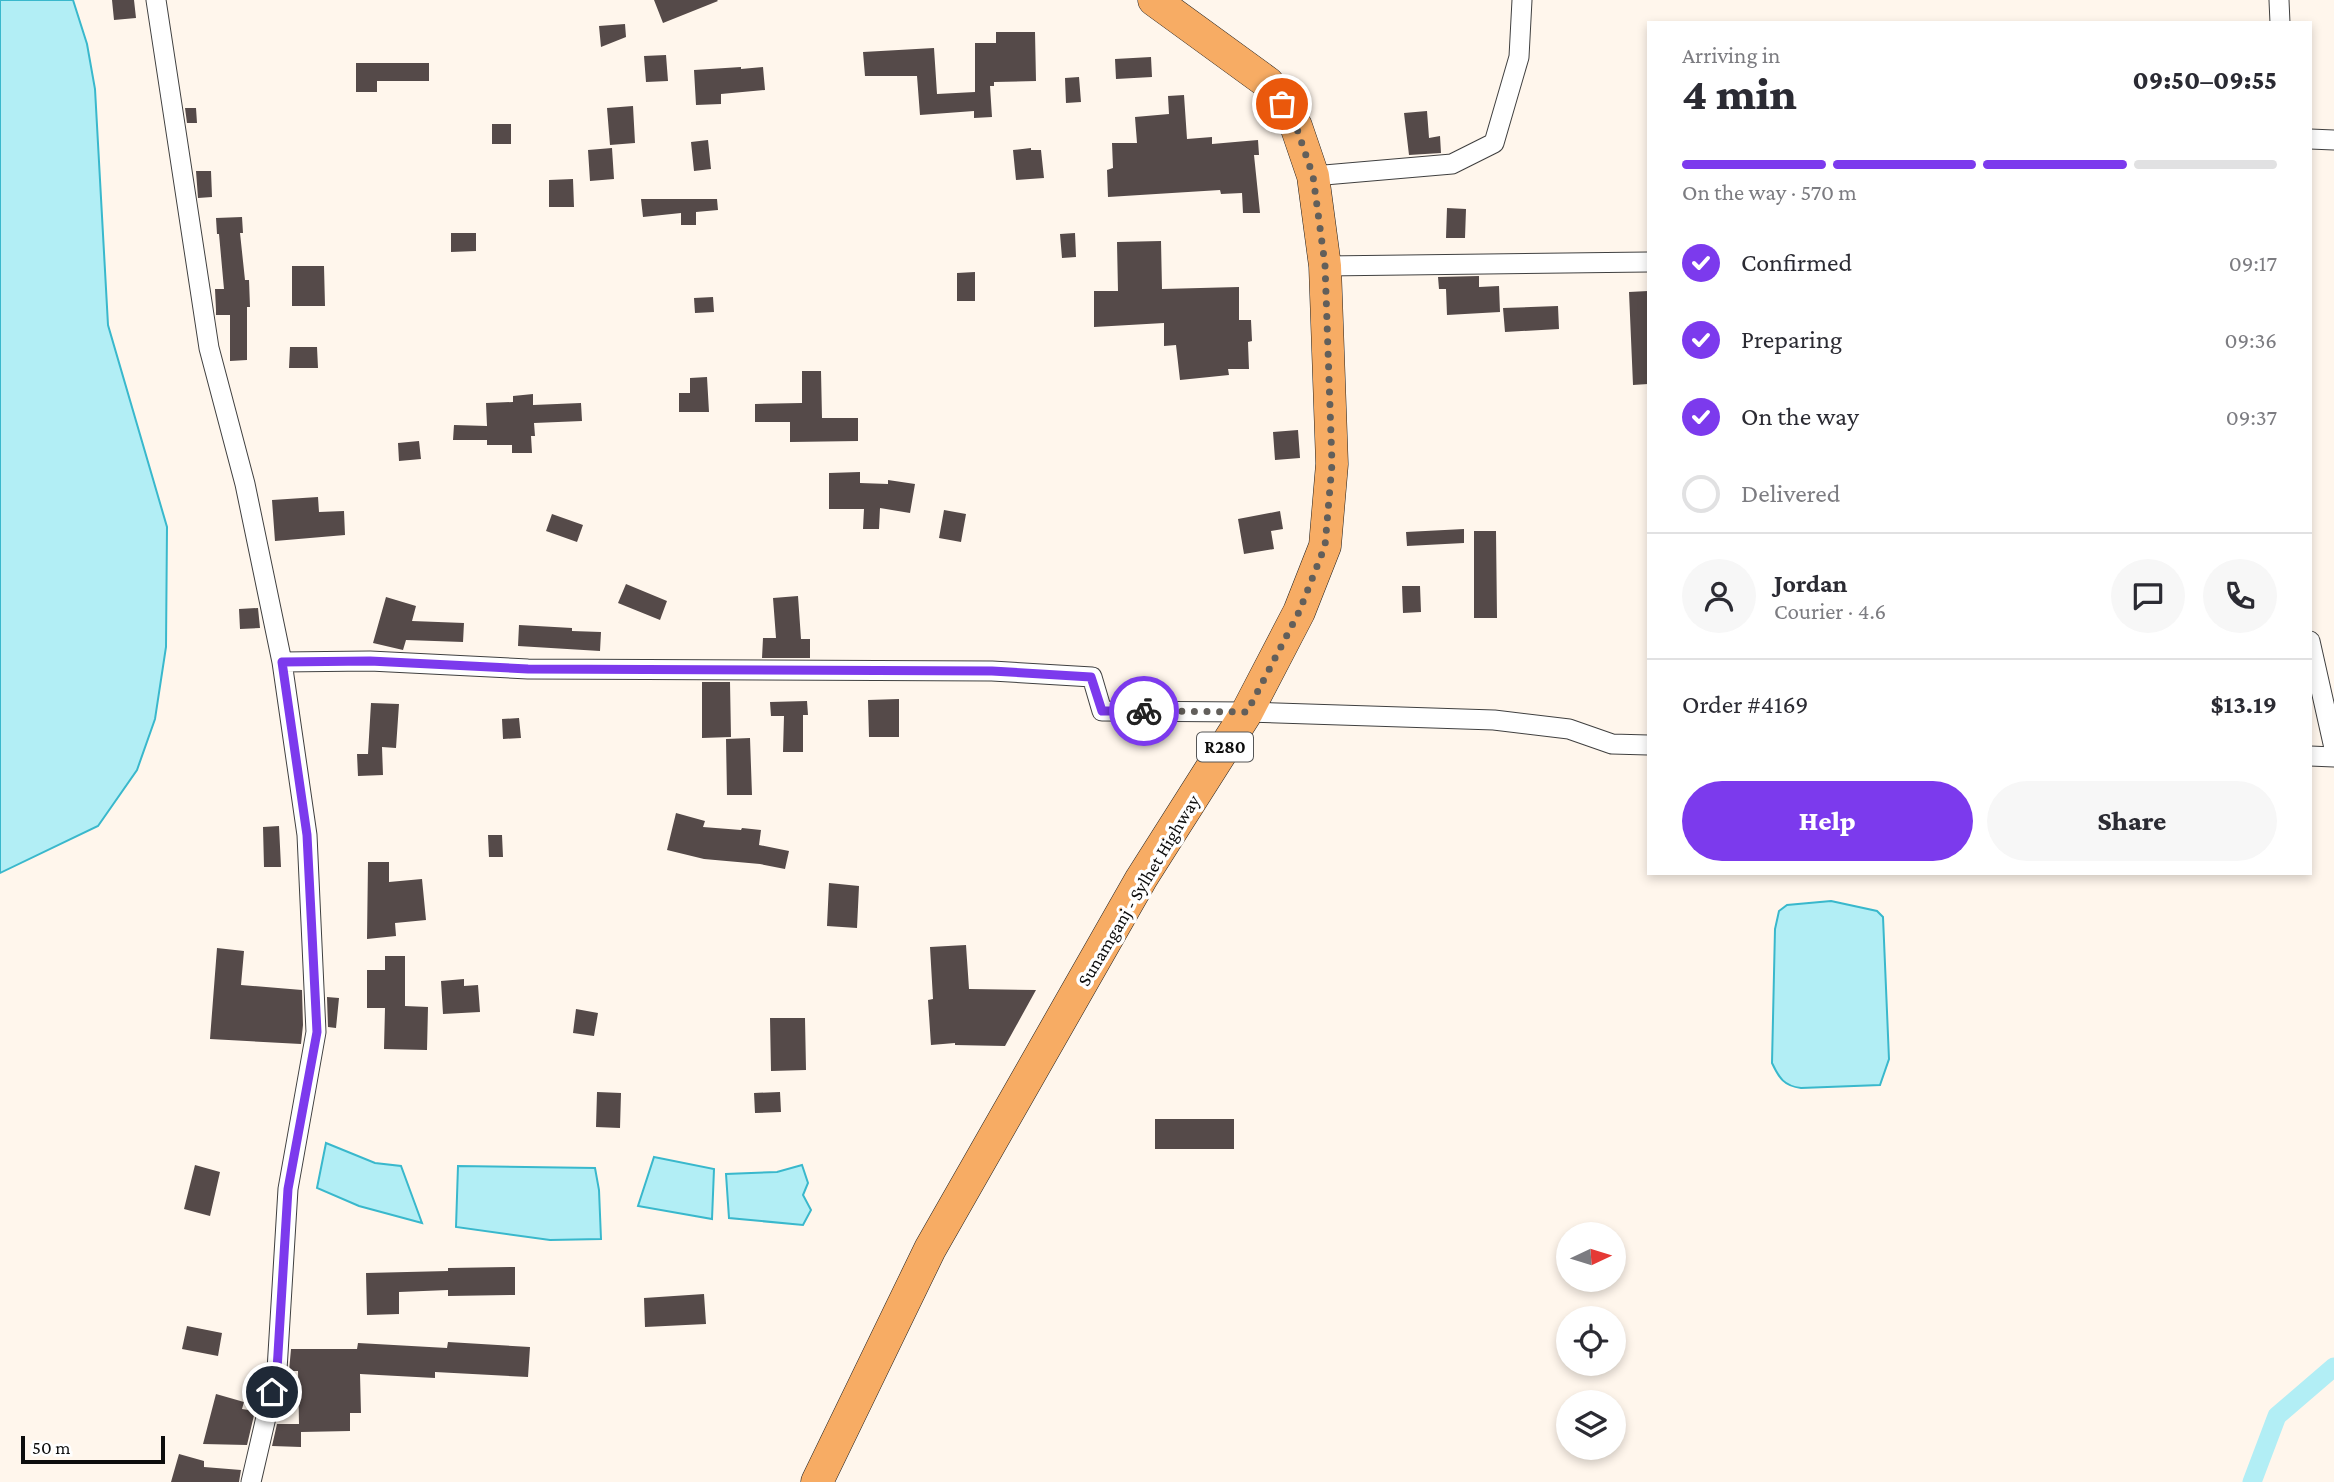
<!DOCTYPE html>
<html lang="en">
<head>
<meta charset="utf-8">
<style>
  :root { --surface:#fff; --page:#f7f7f7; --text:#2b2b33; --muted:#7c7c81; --line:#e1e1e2; --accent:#7c3aed }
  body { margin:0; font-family:"Crimson Pro",serif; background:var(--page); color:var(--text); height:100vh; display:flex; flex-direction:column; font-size:26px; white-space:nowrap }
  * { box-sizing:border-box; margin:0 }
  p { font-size:23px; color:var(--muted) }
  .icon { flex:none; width:38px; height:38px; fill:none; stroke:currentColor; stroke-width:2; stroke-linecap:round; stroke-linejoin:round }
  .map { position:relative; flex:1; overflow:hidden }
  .panel { position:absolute; left:1647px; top:21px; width:665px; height:854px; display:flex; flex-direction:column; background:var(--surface); border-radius:0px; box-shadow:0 4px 10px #0003 }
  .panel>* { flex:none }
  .needle { width:46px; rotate:86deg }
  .buttons { position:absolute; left:1556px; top:1222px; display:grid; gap:14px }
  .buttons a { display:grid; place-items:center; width:70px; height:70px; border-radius:50%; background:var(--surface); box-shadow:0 4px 10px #0003; font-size:35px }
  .scale { position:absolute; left:21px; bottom:18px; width:144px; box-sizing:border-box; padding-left:7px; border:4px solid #0d0d0d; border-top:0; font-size:19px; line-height:24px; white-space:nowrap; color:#0d0d0d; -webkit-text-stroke:5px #fff; paint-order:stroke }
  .pin { position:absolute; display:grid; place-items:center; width:60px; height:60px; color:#fff; margin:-30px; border:4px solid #fff; border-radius:50%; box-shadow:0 2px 7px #0007 }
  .courier { position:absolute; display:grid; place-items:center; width:70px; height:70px; margin:-35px; border:5px solid #7c3aed; border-radius:50%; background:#fff; color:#222; box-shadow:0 2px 9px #0007 }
  .overview em { font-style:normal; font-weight:800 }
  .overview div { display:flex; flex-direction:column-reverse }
  .overview { display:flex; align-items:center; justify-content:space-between; height:119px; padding:0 35px }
  h1 { font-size:46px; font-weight:800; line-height:52px }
  .bar { display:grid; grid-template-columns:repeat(4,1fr); gap:10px 7px; align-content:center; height:84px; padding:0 35px }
  .bar i { height:9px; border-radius:5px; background:var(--line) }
  .bar .on { background:var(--accent) }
  .bar p { grid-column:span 4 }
  .line { display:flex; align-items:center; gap:18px; padding:0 35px; border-top:2px solid var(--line) }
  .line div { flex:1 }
  .round { display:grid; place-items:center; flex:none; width:74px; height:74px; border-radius:37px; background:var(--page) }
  ol { padding:0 35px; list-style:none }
  li { display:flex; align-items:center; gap:21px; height:77px }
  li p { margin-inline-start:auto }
  li .icon { padding:7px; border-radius:50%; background:var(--accent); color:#fff; stroke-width:4 }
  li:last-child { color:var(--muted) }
  li i { width:38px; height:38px; border:4px solid var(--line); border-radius:50% }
  .button { display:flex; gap:14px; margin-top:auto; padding:14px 35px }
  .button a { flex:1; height:80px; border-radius:42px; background:var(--accent); color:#fff; font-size:28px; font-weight:800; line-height:80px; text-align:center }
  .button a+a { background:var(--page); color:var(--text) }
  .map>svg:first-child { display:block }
</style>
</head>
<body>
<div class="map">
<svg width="2334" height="1482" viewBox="0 0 2334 1482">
  <rect width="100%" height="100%" fill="#fff6ec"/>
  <!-- water -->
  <path fill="#b2eef5" stroke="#39b8cc" stroke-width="2" d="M0,0H73L87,44L95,89L108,325L167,527L166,647L155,719L137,770L98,826L0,873Z
    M1831,901L1877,911L1883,917L1889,1059L1880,1085L1801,1088C1784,1086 1779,1078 1772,1063L1775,929L1779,911L1787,905Z
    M326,1143L375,1163L401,1166L422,1223L359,1206L317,1188Z
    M654,1157L714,1169L712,1219L638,1206Z
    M802,1165L808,1183L803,1195L811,1210L803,1225L729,1218L726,1174L777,1172Z
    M458,1166L595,1168L599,1190L601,1239L550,1240L456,1227Z"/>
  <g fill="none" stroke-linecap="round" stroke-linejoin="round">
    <!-- canal -->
    <path stroke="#b2eef5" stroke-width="19" d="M2252,1482L2277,1416L2334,1367"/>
  </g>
  <!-- building -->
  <path fill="#554a49" d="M112,0H134L136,18L114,20Z
    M654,0H717L718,1L663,23Z
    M625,24L626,37L601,47L599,26Z
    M996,32H1035L1036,81L994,82V86H990L992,117L974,118V111L920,115L917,76H865L863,52L934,48L937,94L975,92V43H996Z
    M666,55L668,81L646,82L644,56Z
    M1151,57L1152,77L1116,79L1115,59Z
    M356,63H429V81H377V92H356Z
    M741,67V69L763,67L765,90L721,94V104L696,105L694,70Z
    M1079,77L1081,102L1066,103L1065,78Z
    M1184,95L1187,139L1212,137V144L1258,140L1259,155H1254L1260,213H1243L1242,193L1221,194L1220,190L1108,197L1107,170L1113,168L1112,143H1137L1135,117L1169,114L1168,96Z
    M633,106L635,143L610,145L607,108Z
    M185,108H196L197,123H187Z
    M1427,111L1429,138L1440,136L1441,153L1409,155L1404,113Z
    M492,124H511V144H492Z
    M708,140L711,169L694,171L691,142Z
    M612,148L614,179L590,181L588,150Z
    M1031,148V150H1041L1044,178L1016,180L1013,150Z
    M196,171H211L212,197L198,198Z
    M573,179L574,207H549V180Z
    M641,199H717L718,210L696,212V225H681V213L643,217Z
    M1447,208L1466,209L1465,238H1446Z
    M242,217L243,233H240L245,280H249L250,307H247V360L230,361V315H216V310L215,289H224L219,234H217L216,218Z
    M451,233H476V251L451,252Z
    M1075,233L1076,257L1062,258L1060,234Z
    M1161,241L1162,289L1239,287V320H1251L1252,341L1248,342L1249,369H1228L1229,375L1180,380L1176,345L1164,346V323L1094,327V291H1118L1117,242Z
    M292,266H324L325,306H292Z
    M975,272V301H957V273Z
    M1479,276V287L1499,286L1500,312L1447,315L1446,289H1439L1438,277Z
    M1648,291V384L1633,385L1629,292Z
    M713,297L714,312L695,313L694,298Z
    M1558,306L1559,329L1505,332L1503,308Z
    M290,347H317L318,368H289Z
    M802,371H821L822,418H858V441L790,442V422H755V404L802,403Z
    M707,377L709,412H679V393H690V378Z
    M533,394V405L581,403L582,421L534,423L535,436H531L532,453H512V445H487V440H453L454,425L487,426L486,403L513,402V396Z
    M1298,430L1300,458L1275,460L1273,432Z
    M419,441L421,459L399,461L398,443Z
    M860,472V483L888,484V480L915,484L910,513L880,508L879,529H863L864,509H829V473Z
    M318,497L319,512L344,511L345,535L275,541L272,500Z
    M944,510L966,514L961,542L939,538Z
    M1280,511L1283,529L1271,531L1274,549L1244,554L1238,519Z
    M552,514L583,525L577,542L546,531Z
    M1464,529V543L1407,546L1406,532Z
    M1474,531H1496L1497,618H1474Z
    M626,584L667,601L660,620L618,603Z
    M1402,586H1420L1421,612L1403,613Z
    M798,596L801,639H810V658H762L763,638H776L773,598Z
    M386,597L416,606L412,621L464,623L463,642L406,640L403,650L373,643Z
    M258,608L260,628L240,629L239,609Z
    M519,625L572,628V631L601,632L600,651L518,646Z
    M702,682H730L731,737L702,738Z
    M899,699V737H869L868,700Z
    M807,701L808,715H803V752H783L784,716H771L770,702Z
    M371,703L399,704L396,748L382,747L383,775L358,776L357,754H368Z
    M519,718L521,738L503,739L502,719Z
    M750,738L752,795H727L726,739Z
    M676,813L705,821L703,827L741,830L742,828L761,830L759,845L789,851L785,869L760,864L704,859L667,850Z
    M279,826L281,867H264L263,827Z
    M488,835H502L503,857H489Z
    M368,862H389V882L422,879L426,920L395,923L396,936L367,939Z
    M829,883L859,886L857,928L827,926Z
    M966,945L969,989L1036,990L1005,1046L955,1045V1043L931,1045L928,1000L933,999L930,947Z
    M217,948L244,951L241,985L302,990L303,1025L301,1044L210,1039Z
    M385,956H405V1006L428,1007L427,1050L384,1049L385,1008H367V970H385Z
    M464,979V986L478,985L480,1012L443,1014L441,981Z
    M327,997L339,998L336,1028L328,1027Z
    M576,1009L598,1013L594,1036L573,1033Z
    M770,1018H805L806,1070L771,1071Z
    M597,1092L621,1093L620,1128L596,1127Z
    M780,1092L781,1112L755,1113L754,1093Z
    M1155,1119H1234V1149H1155Z
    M195,1165L220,1172L210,1216L184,1209Z
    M515,1267V1295L448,1296V1290L399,1292V1314L367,1315L366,1273L448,1271V1268Z
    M704,1294L706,1324L645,1327L644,1298Z
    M187,1326L222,1333L218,1356L182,1349Z
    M448,1342L530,1347L528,1377L435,1372V1378L360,1374L361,1413H350V1431L301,1432V1447L272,1446L277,1424H299L298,1371H289L291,1349H357L358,1343L447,1348Z
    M216,1394L244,1402L242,1409L255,1411L247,1445L203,1444Z
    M179,1454L204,1461V1467L241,1470L239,1482H171Z"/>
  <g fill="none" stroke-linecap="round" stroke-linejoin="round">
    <defs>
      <path id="street" d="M156,0L209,348L245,484L282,662L307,835L316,1032L288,1189L277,1370L251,1482
        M2279,0L2280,23
        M2310,139L2334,140
        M1313,176L1452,164L1494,143L1519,57L1522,0
        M1325,266L1648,262
        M2310,641L2334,748
        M282,662L370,661L528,669L992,671L1092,677L1102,711L1247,712L1494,720L1569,729L1612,744L1648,745
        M2310,756L2334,757"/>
      <path id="primary" d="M817,1482L930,1249L1141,879L1247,712L1299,612L1325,546L1332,464L1325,266L1313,176L1296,126L1268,83L1154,0"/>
    </defs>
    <!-- street casing -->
    <use href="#street" stroke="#404040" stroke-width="21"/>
    <!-- primary casing -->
    <use href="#primary" stroke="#1e1e1e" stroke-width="33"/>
    <!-- street -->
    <use href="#street" stroke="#fff" stroke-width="19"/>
    <!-- primary -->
    <use href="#primary" stroke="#f7ac64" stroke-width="32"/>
  </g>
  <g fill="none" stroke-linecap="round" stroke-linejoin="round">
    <!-- done -->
    <path stroke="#625f5b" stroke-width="7" stroke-dasharray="0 12.6" d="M1144,711L1247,712L1299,612L1325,546L1332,464L1325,265L1313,176L1296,126L1282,104"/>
    <!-- route -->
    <path stroke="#7c3aed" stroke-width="9" d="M272,1392L277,1370L288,1189L317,1032L307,835L282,662L370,661L528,669L992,671L1091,677L1102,711H1144"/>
  </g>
  <g text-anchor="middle" stroke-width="7" stroke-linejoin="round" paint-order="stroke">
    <!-- shield labels -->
    <rect fill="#fff" stroke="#565656" stroke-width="2" x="1197" y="732.5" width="56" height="29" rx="5"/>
    <g font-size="18" font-weight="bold" fill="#0d0d0d">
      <text x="1225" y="753">R280</text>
    </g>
    <!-- street labels -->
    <g font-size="19" fill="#0d0d0d" stroke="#fff">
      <text transform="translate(1138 890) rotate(-59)" y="7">Sunamganj - Sylhet Highway</text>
    </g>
  </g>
</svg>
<div class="buttons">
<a><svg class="needle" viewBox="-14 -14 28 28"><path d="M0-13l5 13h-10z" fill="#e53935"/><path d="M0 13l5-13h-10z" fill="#7c7c81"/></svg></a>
<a><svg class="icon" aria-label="locate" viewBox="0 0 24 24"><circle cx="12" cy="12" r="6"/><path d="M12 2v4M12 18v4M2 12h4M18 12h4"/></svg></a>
<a><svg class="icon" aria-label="layers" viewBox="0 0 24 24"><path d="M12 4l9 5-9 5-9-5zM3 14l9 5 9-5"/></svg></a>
</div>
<div class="scale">50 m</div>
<div class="pin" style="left:1282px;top:104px;background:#ea580c"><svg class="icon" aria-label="bag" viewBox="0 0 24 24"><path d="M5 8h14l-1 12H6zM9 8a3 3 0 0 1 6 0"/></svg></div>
<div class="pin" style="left:272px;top:1392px;background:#1f2937"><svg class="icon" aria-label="home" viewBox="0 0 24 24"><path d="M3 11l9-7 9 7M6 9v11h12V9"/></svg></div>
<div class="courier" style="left:1144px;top:711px"><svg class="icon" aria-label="bike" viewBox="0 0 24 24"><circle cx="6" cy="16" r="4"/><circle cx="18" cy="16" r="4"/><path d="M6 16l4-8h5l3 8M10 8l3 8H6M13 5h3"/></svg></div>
<section class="panel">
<div class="overview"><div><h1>4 min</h1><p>Arriving in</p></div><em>09:50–09:55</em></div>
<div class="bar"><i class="on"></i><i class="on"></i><i class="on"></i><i></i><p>On the way · 570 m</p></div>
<ol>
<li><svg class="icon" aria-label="check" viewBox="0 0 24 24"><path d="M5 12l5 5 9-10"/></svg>Confirmed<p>09:17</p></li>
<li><svg class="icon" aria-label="check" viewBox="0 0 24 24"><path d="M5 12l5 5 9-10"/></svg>Preparing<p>09:36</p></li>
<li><svg class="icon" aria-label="check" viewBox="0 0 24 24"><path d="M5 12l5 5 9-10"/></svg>On the way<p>09:37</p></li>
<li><i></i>Delivered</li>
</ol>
<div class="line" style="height:126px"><a class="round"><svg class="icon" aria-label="person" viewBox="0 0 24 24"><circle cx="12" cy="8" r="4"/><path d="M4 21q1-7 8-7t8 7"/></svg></a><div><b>Jordan</b><p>Courier · 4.6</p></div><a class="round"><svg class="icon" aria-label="chat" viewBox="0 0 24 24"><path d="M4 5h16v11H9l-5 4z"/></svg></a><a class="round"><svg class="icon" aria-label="phone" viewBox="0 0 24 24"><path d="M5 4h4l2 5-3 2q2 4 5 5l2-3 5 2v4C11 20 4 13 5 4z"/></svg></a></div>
<div class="line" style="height:91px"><div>Order #4169</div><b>$13.19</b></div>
<div class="button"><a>Help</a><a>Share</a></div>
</section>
</div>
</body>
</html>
